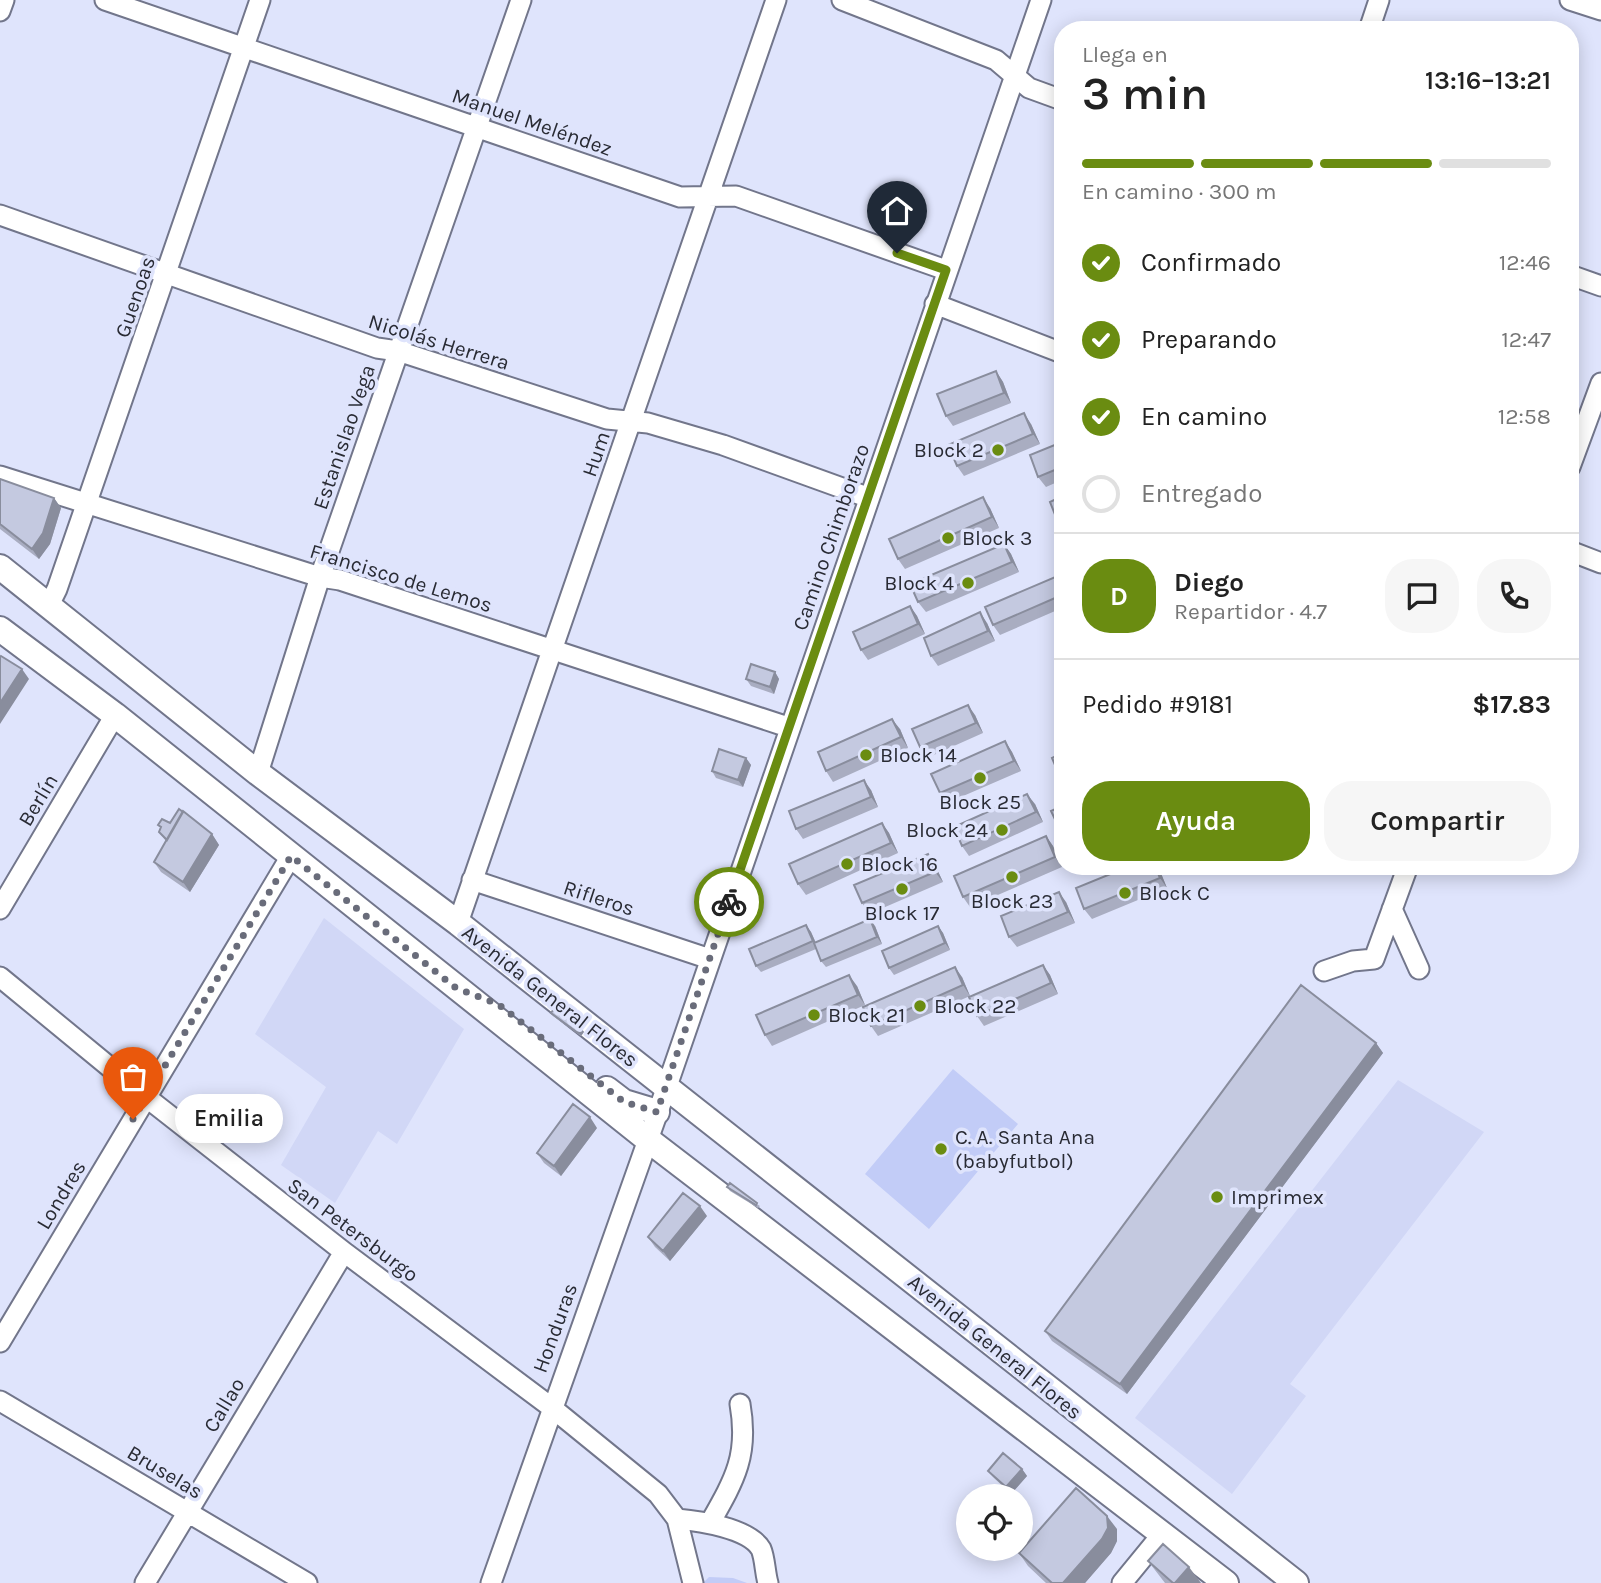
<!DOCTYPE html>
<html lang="es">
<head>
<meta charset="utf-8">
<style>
  :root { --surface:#fff; --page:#f6f6f6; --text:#222; --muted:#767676; --line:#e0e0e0; --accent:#6a8c11 }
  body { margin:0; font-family:Karla,sans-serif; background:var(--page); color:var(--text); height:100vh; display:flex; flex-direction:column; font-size:26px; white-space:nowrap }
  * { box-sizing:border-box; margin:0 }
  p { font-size:23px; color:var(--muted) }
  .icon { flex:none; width:38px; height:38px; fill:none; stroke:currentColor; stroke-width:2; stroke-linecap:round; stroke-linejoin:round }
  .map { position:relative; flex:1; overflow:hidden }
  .drawer { position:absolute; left:1054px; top:21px; width:525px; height:854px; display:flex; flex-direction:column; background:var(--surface); border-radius:28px; box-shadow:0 4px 18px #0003 }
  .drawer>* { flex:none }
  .buttons { position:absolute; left:956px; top:1484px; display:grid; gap:14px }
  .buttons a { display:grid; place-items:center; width:77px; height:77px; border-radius:50%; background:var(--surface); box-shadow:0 4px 18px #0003; font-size:35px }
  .pin { position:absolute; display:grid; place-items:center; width:60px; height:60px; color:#fff; margin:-72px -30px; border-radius:50% 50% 50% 0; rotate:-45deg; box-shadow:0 0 7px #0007 }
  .pin .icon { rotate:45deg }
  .courier { position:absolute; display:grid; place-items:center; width:70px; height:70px; margin:-35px; border:5px solid #6a8c11; border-radius:50%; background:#fff; color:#222; box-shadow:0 2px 9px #0007 }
  .bubble { position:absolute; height:49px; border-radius:24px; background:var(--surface); box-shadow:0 4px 18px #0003; font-size:23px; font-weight:600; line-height:49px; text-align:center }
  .overview em { font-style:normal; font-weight:600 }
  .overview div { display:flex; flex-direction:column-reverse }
  .overview { display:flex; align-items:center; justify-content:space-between; height:119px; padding:0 28px }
  h1 { font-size:46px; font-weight:600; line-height:52px }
  .bar { display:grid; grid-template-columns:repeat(4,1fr); gap:10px 7px; align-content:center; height:84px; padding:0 28px }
  .bar i { height:9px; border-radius:5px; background:var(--line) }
  .bar .current { background:var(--accent) }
  .bar p { grid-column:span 4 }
  .line { display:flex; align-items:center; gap:18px; padding:0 28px; border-top:2px solid var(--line) }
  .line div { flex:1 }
  .round { display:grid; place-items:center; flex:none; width:74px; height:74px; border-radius:28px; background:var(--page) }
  ol { padding:0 28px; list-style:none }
  li { display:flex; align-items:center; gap:21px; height:77px }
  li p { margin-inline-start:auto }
  li .icon { padding:7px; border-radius:50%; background:var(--accent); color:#fff; stroke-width:4 }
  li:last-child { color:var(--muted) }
  li i { width:38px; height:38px; border:4px solid var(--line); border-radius:50% }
  .primary-button { display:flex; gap:14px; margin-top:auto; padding:14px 28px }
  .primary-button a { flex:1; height:80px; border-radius:28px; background:var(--accent); color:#fff; font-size:28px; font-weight:600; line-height:80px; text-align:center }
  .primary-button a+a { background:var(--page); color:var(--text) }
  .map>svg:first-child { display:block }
</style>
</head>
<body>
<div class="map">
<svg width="1601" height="1583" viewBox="0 0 1601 1583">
  <rect width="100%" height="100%" fill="#dfe4fc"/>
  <!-- built -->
  <path fill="#d1d7f6" d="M324,918L464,1029L397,1144L378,1131L335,1203L281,1165L326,1087L255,1034Z
    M1398,1080L1484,1132L1290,1384L1306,1396L1232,1494L1135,1418Z"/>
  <!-- green -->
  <path fill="#c2ccf7" d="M953,1069L1018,1124L929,1229L865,1174Z
    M709,1577L733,1578L747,1583H703Z"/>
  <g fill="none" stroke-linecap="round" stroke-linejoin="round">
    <defs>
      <path id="minor" d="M105,0L680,197L736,196L946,270
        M842,0L996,60L1029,88L1062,100
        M1570,0L1601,10
        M0,11L4,0
        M1369,30L1379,0
        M0,215L377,348L398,351L607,419L648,423L723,445L867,497
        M1570,275L1601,286
        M935,304L1062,353
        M1570,467L1601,383
        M0,476L320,577L340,580L788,727
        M1570,551L1601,563
        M48,607L57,589L260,0
        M258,773L320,577L521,0
        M472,880L710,959
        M0,909L115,715
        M1392,909L1419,969
        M458,923L776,0
        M1324,971L1353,961L1374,959L1408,866
        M0,977L146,1097L344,1252L551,1407L658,1494L677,1519L693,1583
        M0,1342L291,856
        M0,1401L307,1583
        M677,1519C699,1521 749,1528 761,1549C765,1558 765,1573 768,1583
        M710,1523C735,1479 749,1455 740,1404
        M145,1583L344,1252
        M491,1583L666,1089L1041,0
        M1122,1583L1163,1533"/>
      <path id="major" d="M0,567L258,773L458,923L1296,1583
        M0,629L115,715L647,1139L1226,1583
        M607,1089L624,1102L657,1112"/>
    </defs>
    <!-- minor casing -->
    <use href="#minor" stroke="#72768b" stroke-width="23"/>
    <!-- major casing -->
    <use href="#major" stroke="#72768b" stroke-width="28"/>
    <!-- minor -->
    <use href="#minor" stroke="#fff" stroke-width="19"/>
    <!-- major -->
    <use href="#major" stroke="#fff" stroke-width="24"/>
  </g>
  <!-- wall -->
  <path fill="#a9adc1" d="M996,371L1003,382L1011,403L953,426L946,416Z
    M1031,424L1040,444L964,476L957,466Z
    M1062,442V480L1046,487L1038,477Z
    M0,479L54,498L61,508L50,544L39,559L0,529Z
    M990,508L999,528L905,569L898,559Z
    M1004,544L1011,554L1019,572L926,612L918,602Z
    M1062,577V608L1000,635L993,625Z
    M910,606L917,616L925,634L868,660L861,650Z
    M987,623L995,641L938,666L931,656Z
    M775,672L779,679L774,694L751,686L746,679Z
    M975,715L983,733L927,758L920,747Z
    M900,729L908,748L833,782L826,771Z
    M1005,741L1012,752L1021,771L947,803L940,793Z
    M746,758L751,765L743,787L716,778L712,771Z
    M871,790L878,807L803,839L796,829Z
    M1035,804L1043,822L969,856L962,846Z
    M170,823L212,834L219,845L190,892L161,872L154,862L166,841L159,832L161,828L158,825Z
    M882,823L889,833L898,853L806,895L798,884Z
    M1046,836L1053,846L1062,867L970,907L963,897Z
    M928,854L935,865L943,882L869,914L862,903Z
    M1158,866L1167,888L1092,919L1084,909Z
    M1066,902L1075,923L1017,947L1009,937Z
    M806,925L811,932L816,943L875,926L882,944L826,967L821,961L816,949L761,972L756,966Z
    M938,926L943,933L950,950L894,975L889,968Z
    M1043,965L1050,975L1058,994L984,1026L977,1016Z
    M962,977L970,996L878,1036L871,1026Z
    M857,986L865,1005L772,1046L765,1035Z
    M551,1013L581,1028L584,1032L581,1036L553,1016Z
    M1376,1043L1383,1053L1127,1394L1052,1341L1045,1331Z
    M597,1128L561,1176L544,1163L537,1153Z
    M727,1187L760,1206L758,1208L730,1191Z
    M707,1216L670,1261L655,1247L648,1237Z
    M1022,1469L1027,1476L1011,1494L993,1477L988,1471Z
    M1117,1529V1541L1111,1553L1085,1583H1046L1028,1566L1019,1553Z
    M1148,1561L1201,1583H1165Z"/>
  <!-- shaded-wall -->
  <path fill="#898d9d" d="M996,371L1003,382L1011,403L1004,393Z
    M1024,413L1031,424L1040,444L1033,434Z
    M983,497L990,508L999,528L992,517Z
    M54,498L61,508L50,544L39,559L32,549Z
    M1004,544L1011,554L1019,572L1012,562Z
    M910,606L917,616L925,634L918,624Z
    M980,612L987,623L995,641L988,631Z
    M22,669L29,679L0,724V703Z
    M775,672L779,679L774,694L770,687Z
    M968,705L975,715L983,733L976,723Z
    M892,719L900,729L908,748L901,737Z
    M1005,741L1012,752L1021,771L1014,761Z
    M746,758L751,765L743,787L738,780Z
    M864,780L871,790L878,807L871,797Z
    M1027,794L1035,804L1043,822L1036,812Z
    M882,823L889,833L898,853L891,843Z
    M212,834L219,845L190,892L183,882Z
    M1046,836L1053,846L1062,867L1055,857Z
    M928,854L935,865L943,882L935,872Z
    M1155,866H1158L1167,888L1160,878Z
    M1059,892L1066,902L1075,923L1068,912Z
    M870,919L875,926L882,944L877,937Z
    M806,925L811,932L818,948L813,941Z
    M938,926L943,933L950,950L945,943Z
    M1043,965L1050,975L1058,994L1051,983Z
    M955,967L962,977L970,996L963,985Z
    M849,975L857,986L865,1005L858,995Z
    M581,1028L584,1032L581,1036L578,1033Z
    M1376,1043L1383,1053L1127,1394L1120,1384Z
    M590,1117L597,1128L561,1176L554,1166Z
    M700,1206L707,1216L670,1261L663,1251Z
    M1022,1469L1027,1476L1011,1494L1006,1487Z
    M1107,1516L1117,1529V1541L1111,1553L1085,1583H1063Z
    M1189,1567L1201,1583H1175Z"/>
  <!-- building -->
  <path fill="#c4c9e0" stroke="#898d9d" stroke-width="2" d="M996,371L1004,393L946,416L937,394Z
    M1024,413L1033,434L957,466L948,445Z
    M1062,442V467L1038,477L1030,455Z
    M0,479L54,498L43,533L32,549L0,524Z
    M1062,496V520L1058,522L1050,502Z
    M983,497L992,517L898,559L889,539Z
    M1004,544L1012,562L918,602L910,584Z
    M1060,575L1062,579V595L993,625L985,607Z
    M910,606L918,624L861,650L853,632Z
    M980,612L988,631L931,656L924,638Z
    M1,656L22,669L0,703V657Z
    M751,664L775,672L770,687L746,679Z
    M968,705L976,723L920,747L912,729Z
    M892,719L901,737L826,771L818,752Z
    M1005,741L1014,761L940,793L931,774Z
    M719,749L746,758L738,780L712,771Z
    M1062,753V778L1061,779L1052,758Z
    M864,780L871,797L796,829L789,811Z
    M1027,794L1036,812L962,846L954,827Z
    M1062,806V831L1061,832L1051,811Z
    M179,809L183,812L167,840L159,832L161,827L158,825L162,819L170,823Z
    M183,811L212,834L183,882L154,862Z
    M882,823L891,843L798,884L789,864Z
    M1046,836L1055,857L963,897L954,876Z
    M928,854L935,872L862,903L854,885Z
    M1130,866H1155L1160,878L1084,909L1076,888Z
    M1059,892L1068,912L1009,937L1001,916Z
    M870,919L877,937L821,961L814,943Z
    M806,925L813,941L756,966L749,949Z
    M938,926L945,943L889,968L882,951Z
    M1043,965L1051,983L977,1016L969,997Z
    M955,967L963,985L871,1026L863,1007Z
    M849,975L858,995L765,1035L756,1015Z
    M1301,985L1376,1043L1120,1384L1045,1331Z
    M553,1010L581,1028L578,1033L551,1013Z
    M573,1104L590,1117L554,1166L537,1153Z
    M730,1183L757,1203L756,1205L727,1187Z
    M683,1193L700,1206L663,1251L648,1237Z
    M1003,1453L1022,1469L1006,1487L988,1471Z
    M1076,1488L1107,1516L1108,1528L1102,1539L1063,1583H1052L1019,1553Z
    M1163,1544L1189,1567L1175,1583H1173L1148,1561Z"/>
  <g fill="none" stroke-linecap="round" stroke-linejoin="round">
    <!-- done -->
    <path stroke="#696c7a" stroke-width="7" stroke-dasharray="0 12.6" d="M133,1119L291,856L456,988L498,1004L624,1102L657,1112L729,902"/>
    <!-- route -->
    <path stroke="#6a8c11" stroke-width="9" d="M729,902L946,270L897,253"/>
  </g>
  <!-- markers -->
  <g fill="#6a8c11" stroke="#dfe4fc" stroke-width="2.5">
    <circle cx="998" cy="450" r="7"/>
    <circle cx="948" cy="538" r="7"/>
    <circle cx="968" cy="583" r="7"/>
    <circle cx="866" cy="755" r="7"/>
    <circle cx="980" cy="778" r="7"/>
    <circle cx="1002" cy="830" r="7"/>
    <circle cx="847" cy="864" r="7"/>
    <circle cx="1012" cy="877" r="7"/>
    <circle cx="902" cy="889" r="7"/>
    <circle cx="1125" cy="893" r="7"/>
    <circle cx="920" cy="1006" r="7"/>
    <circle cx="814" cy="1015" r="7"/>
    <circle cx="941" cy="1149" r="7"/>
    <circle cx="1217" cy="1197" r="7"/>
  </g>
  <g text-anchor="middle" stroke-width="7" stroke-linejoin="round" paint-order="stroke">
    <!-- street labels -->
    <g font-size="21" fill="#292b34" stroke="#dfe4fc">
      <text transform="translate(532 122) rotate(19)" y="7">Manuel Meléndez</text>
      <text transform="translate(135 297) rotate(-71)" y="7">Guenoas</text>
      <text transform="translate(439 342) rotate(17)" y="7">Nicolás Herrera</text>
      <text transform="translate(344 437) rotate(-71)" y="7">Estanislao Vega</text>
      <text transform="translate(596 454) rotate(-71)" y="7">Hum</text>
      <text transform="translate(831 537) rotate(-71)" y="7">Camino Chimborazo</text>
      <text transform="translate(401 578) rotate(17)" y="7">Francisco de Lemos</text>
      <text transform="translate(38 800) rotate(-59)" y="7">Berlín</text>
      <text transform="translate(599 898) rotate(18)" y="7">Rifleros</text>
      <text transform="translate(550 996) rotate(38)" y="7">Avenida General Flores</text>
      <text transform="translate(61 1195) rotate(-59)" y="7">Londres</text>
      <text transform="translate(353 1230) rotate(37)" y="7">San Petersburgo</text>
      <text transform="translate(555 1328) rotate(-70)" y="7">Honduras</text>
      <text transform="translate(995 1347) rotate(39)" y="7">Avenida General Flores</text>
      <text transform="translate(224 1405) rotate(-59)" y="7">Callao</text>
      <text transform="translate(165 1472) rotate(31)" y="7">Bruselas</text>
    </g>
    <!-- poi labels -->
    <g font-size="21" fill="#292b34" stroke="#dfe4fc" text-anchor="start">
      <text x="984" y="457" text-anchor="end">Block 2</text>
      <text x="962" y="545">Block 3</text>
      <text x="954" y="590" text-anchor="end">Block 4</text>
      <text x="880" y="762">Block 14</text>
      <text x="980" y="809" text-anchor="middle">Block 25</text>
      <text x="988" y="837" text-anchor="end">Block 24</text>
      <text x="861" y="871">Block 16</text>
      <text x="1139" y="900">Block C</text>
      <text x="1012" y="908" text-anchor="middle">Block 23</text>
      <text x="902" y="920" text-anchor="middle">Block 17</text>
      <text x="934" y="1013">Block 22</text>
      <text x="828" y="1022">Block 21</text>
      <text x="955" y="1144">C. A. Santa Ana<tspan x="955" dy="24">(babyfutbol)</tspan></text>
      <text x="1231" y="1204">Imprimex</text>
    </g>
  </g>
</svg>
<div class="buttons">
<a><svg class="icon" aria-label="locate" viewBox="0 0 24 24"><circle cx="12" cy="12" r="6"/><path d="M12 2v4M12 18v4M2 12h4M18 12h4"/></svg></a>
</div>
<div class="pin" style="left:133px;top:1119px;background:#ea580c"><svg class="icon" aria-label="bag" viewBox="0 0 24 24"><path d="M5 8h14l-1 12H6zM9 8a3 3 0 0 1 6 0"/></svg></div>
<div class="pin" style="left:897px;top:253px;background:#1f2937"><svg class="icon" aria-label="home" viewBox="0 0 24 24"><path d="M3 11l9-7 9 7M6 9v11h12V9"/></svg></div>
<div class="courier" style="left:729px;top:902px"><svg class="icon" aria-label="bike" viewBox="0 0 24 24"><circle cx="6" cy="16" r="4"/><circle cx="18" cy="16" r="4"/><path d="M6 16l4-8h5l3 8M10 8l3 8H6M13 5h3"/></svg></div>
<div class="bubble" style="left:175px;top:1094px;width:108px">Emilia</div>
<section class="drawer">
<div class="overview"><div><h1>3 min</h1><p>Llega en</p></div><em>13:16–13:21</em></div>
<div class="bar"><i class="current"></i><i class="current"></i><i class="current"></i><i></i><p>En camino · 300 m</p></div>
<ol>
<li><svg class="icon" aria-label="check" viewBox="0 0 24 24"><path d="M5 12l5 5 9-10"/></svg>Confirmado<p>12:46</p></li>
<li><svg class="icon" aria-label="check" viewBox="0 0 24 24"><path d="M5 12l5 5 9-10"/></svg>Preparando<p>12:47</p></li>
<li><svg class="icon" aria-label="check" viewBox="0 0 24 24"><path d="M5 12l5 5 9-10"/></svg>En camino<p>12:58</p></li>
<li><i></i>Entregado</li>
</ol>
<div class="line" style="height:126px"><b class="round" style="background:var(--accent);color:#fff">D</b><div><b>Diego</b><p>Repartidor · 4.7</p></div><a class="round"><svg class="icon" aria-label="chat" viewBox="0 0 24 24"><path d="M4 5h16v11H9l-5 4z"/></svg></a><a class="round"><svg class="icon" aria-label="phone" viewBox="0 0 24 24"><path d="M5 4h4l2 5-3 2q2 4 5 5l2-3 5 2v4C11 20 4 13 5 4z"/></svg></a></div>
<div class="line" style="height:91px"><div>Pedido #9181</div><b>$17.83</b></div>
<div class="primary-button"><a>Ayuda</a><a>Compartir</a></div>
</section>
</div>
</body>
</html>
